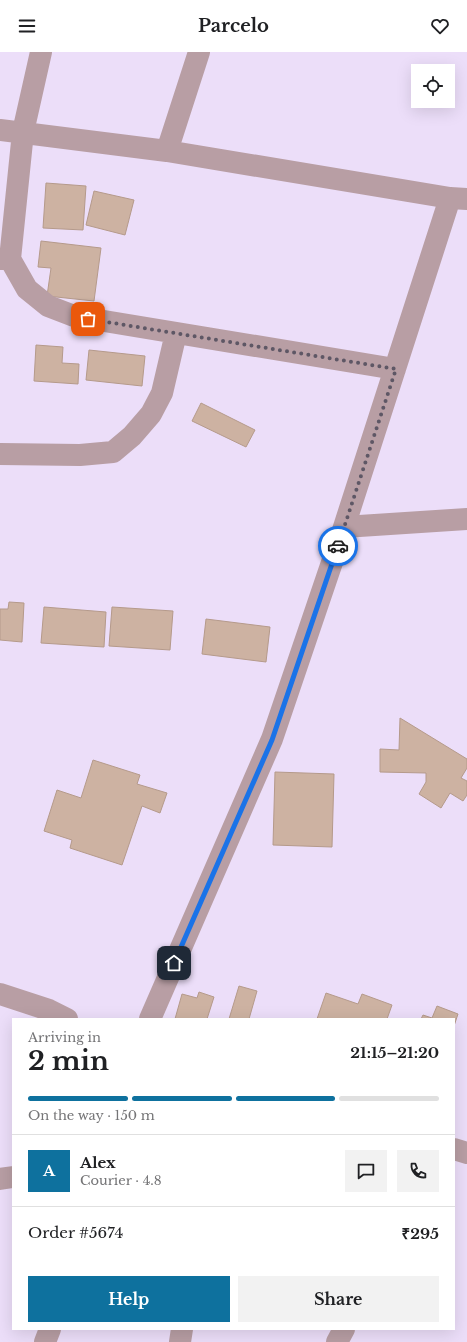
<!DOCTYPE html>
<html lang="en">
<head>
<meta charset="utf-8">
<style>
  :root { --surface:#fff; --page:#f2f2f2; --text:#202124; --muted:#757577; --line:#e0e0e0; --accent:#0e719e }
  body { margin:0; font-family:"Libre Baskerville",serif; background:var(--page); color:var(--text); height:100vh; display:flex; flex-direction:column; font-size:15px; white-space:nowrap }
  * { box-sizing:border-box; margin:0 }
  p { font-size:13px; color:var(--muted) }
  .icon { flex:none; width:22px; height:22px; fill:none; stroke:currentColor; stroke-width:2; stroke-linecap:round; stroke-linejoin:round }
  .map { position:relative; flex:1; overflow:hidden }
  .sheet { position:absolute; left:12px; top:966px; width:443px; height:312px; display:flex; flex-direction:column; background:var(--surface); border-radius:0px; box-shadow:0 4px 16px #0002 }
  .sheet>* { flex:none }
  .tools { position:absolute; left:411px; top:12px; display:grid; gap:8px }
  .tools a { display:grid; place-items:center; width:44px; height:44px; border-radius:0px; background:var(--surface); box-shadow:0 4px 16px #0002; font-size:20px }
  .pin { position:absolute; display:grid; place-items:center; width:34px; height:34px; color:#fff; margin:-17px; border-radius:8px; box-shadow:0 2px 6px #0006 }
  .courier { position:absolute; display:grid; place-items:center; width:40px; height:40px; margin:-20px; border:3px solid #1a73e8; border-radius:50%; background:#fff; color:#222; box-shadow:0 1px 5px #0007 }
  .summary em { font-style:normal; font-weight:800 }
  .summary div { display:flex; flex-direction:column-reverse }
  .summary { display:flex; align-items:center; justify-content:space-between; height:68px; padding:0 16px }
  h1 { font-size:26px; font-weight:800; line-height:30px }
  .bar { display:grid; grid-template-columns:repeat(4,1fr); gap:6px 4px; align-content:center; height:48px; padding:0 16px }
  .bar i { height:5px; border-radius:3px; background:var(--line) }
  .bar .current { background:var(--accent) }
  .bar p { grid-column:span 4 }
  .line { display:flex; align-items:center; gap:10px; padding:0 16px; border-top:1px solid var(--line) }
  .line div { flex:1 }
  .round { display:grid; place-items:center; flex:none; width:42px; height:42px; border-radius:0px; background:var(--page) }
  .action { display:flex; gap:8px; margin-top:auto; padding:8px 16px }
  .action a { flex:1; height:46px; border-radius:0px; background:var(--accent); color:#fff; font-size:16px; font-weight:800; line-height:46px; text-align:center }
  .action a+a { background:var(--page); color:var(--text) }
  header { display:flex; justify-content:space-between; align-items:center; height:52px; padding:0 16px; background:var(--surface); font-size:18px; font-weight:800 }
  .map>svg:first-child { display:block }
</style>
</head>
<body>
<header><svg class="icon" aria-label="menu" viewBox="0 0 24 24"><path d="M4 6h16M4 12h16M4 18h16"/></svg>Parcelo<svg class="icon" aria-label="heart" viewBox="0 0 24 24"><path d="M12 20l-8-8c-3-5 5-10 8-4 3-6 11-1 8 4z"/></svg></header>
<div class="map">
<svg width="467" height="1290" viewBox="0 0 467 1290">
  <rect width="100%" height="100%" fill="#ecdef9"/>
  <!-- building -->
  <path fill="#cdb2a2" stroke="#b59a8b" d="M46,131L86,134L83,178L43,176Z
    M94,139L134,148L125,183L86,173Z
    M41,189L101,196L94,249L47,244L51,216L38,215Z
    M36,293L63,295L62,311L79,312L78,332L34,329Z
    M89,298L145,304L142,334L86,328Z
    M201,351L255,378L246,395L192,369Z
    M9,550L24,551L22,590L0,588V557H8Z
    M44,555L106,560L104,595L41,591Z
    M112,555L173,559L170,598L109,594Z
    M206,567L270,575L266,610L202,602Z
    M400,666L467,707V716L461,726L467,729V743L463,749L450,741L441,756L419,742L426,730V721L380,720V697L399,698Z
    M93,708L140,723L137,732L167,741L160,761L142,754L122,813L70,796L72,788L44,779L57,738L81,746Z
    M275,720L334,722L332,795L273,793Z
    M239,934L257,939L249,967H229Z
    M199,940L214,945L207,967H175L182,942L197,946Z
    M326,941L358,952L362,942L392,953L387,967H317Z
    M437,954L458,962L454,974V967H421L423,963L432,966Z"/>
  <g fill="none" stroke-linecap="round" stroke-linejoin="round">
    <!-- street -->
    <path stroke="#b89ea4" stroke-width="22" d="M0,78L167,99L450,146L467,147
      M167,99L199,0
      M0,207H10L27,237L48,254L74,264L395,317
      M10,207L23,80L41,0
      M0,402L80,403L113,400L132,384L151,362L162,341L176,281
      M344,475L467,467
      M0,942L49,958L67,967
      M150,967L272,687L344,475L450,146
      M454,1097L467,1101
      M0,1127L13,1125
      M45,1290L50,1277
      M180,1290L182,1277
      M337,1290L344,1277"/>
  </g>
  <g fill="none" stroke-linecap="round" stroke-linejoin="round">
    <!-- done -->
    <path stroke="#5e5765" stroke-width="4" stroke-dasharray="0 7.2" d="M88,267L396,317L338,494"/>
    <!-- route -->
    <path stroke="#1a73e8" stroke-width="5" d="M174,911L272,688L338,494"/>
  </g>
</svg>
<div class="tools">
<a><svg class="icon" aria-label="locate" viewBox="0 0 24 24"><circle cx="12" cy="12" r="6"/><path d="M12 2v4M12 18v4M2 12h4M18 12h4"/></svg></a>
</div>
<div class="pin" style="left:88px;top:267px;background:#ea580c"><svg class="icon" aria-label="bag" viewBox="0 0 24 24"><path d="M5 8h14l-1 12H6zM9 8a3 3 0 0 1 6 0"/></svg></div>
<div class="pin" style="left:174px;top:911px;background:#1f2937"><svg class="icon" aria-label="home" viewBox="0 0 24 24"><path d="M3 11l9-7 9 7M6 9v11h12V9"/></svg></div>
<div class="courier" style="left:338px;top:494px"><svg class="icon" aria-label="car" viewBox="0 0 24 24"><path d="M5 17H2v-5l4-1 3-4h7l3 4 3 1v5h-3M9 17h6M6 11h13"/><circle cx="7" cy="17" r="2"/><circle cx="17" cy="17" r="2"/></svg></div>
<section class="sheet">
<div class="summary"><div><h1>2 min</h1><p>Arriving in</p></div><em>21:15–21:20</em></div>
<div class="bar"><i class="current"></i><i class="current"></i><i class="current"></i><i></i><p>On the way · 150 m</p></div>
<div class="line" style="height:72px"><b class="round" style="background:var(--accent);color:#fff">A</b><div><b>Alex</b><p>Courier · 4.8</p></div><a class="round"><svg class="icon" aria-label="chat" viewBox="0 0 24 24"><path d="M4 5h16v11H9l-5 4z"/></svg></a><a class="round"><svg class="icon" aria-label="phone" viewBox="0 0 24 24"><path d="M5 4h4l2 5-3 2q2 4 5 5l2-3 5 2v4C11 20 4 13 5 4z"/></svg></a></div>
<div class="line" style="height:52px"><div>Order #5674</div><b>₹295</b></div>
<div class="action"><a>Help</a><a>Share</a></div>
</section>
</div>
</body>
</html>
